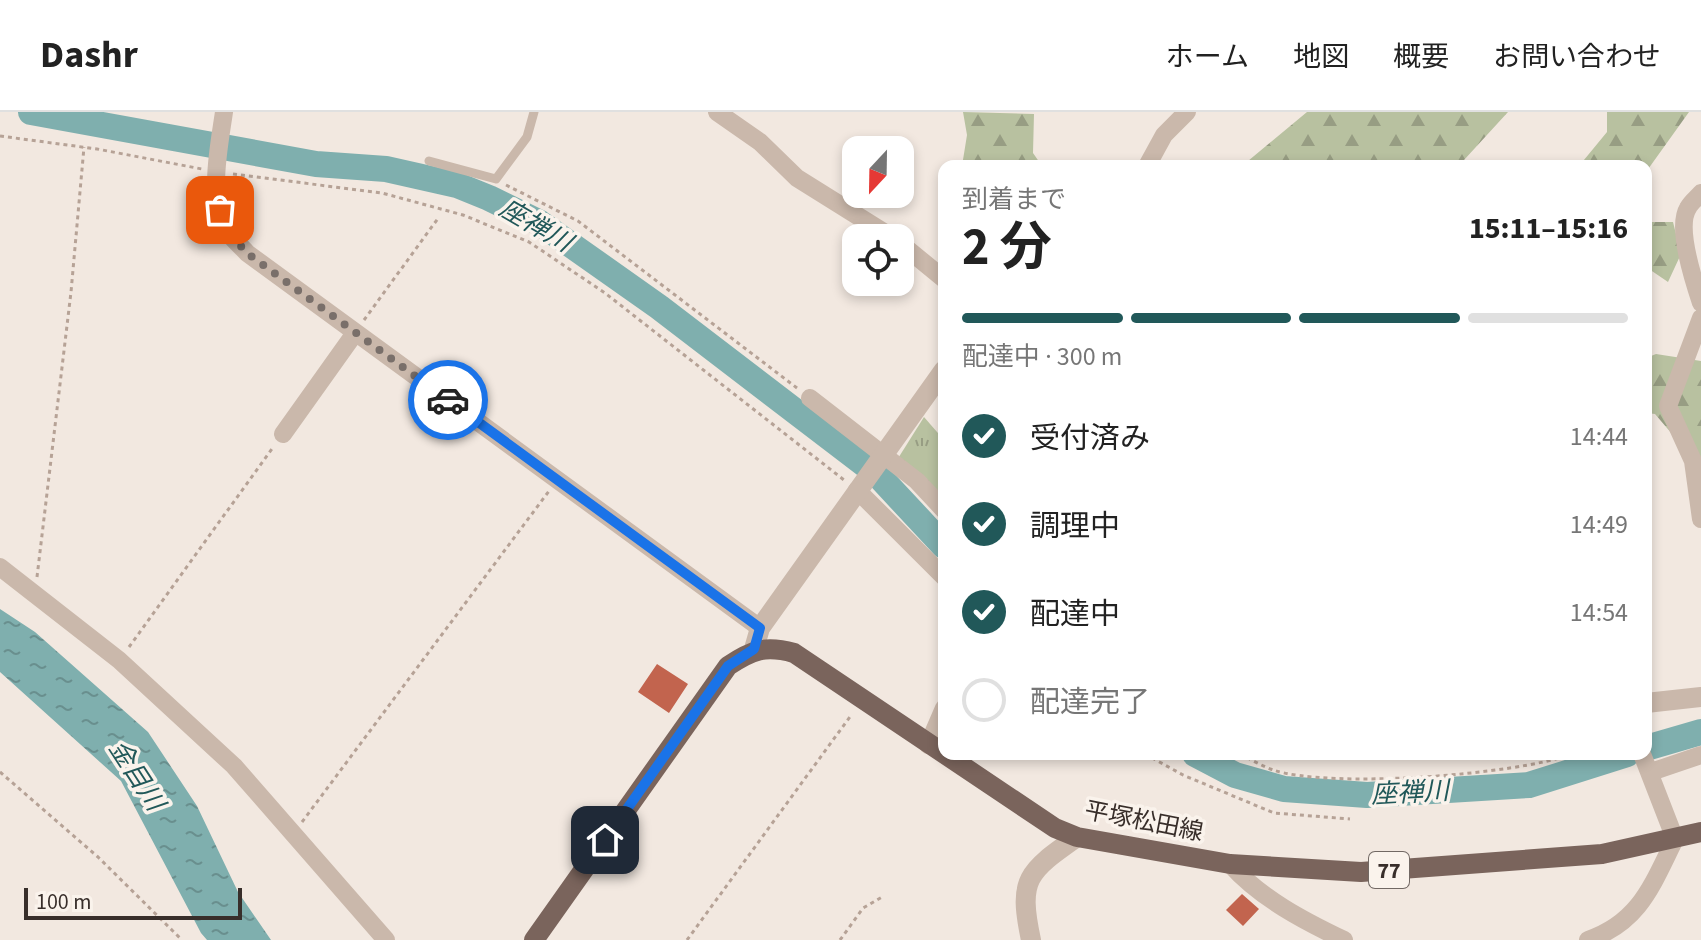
<!DOCTYPE html>
<html lang="ja">
<head>
<meta charset="utf-8">
<style>
  :root { --surface:#fff; --page:#f2f2f2; --text:#222; --muted:#767676; --line:#e0e0e0; --accent:#215859 }
  body { margin:0; font-family:"Source Sans 3","Noto Sans JP",sans-serif; background:var(--page); color:var(--text); height:100vh; display:flex; flex-direction:column; font-size:30px; white-space:nowrap }
  * { box-sizing:border-box; margin:0 }
  p { font-size:26px; color:var(--muted) }
  .icon { flex:none; width:44px; height:44px; fill:none; stroke:currentColor; stroke-width:2; stroke-linecap:round; stroke-linejoin:round }
  .map { position:relative; flex:1; overflow:hidden }
  .sheet { position:absolute; left:938px; top:48px; width:714px; height:600px; display:flex; flex-direction:column; background:var(--surface); border-radius:16px; box-shadow:0 4px 12px #0003 }
  .sheet>* { flex:none }
  .needle { width:52px; rotate:202deg }
  .controls { position:absolute; left:842px; top:24px; display:grid; gap:16px }
  .controls a { display:grid; place-items:center; width:72px; height:72px; border-radius:16px; background:var(--surface); box-shadow:0 4px 12px #0003; font-size:40px }
  .scale { position:absolute; left:24px; bottom:20px; width:218px; box-sizing:border-box; padding-left:8px; border:4px solid #382e2a; border-top:0; font-size:22px; line-height:28px; white-space:nowrap; color:#382e2a; -webkit-text-stroke:6px #faf3ec; paint-order:stroke }
  .pin { position:absolute; display:grid; place-items:center; width:68px; height:68px; color:#fff; margin:-34px; border-radius:16px; box-shadow:0 4px 12px #0006 }
  .courier { position:absolute; display:grid; place-items:center; width:80px; height:80px; margin:-40px; border:6px solid #1a73e8; border-radius:50%; background:#fff; color:#222; box-shadow:0 2px 10px #0007 }
  .headline em { font-style:normal; font-weight:700 }
  .headline div { display:flex; flex-direction:column-reverse }
  .headline { display:flex; align-items:center; justify-content:space-between; height:136px; padding:0 24px }
  h1 { font-size:52px; font-weight:700; line-height:60px }
  .bar { display:grid; grid-template-columns:repeat(4,1fr); gap:12px 8px; align-content:center; height:96px; padding:0 24px }
  .bar i { height:10px; border-radius:6px; background:var(--line) }
  .bar .on { background:var(--accent) }
  .bar p { grid-column:span 4 }
  ol { padding:0 24px; list-style:none }
  li { display:flex; align-items:center; gap:24px; height:88px }
  li p { margin-inline-start:auto }
  li .icon { padding:8px; border-radius:50%; background:var(--accent); color:#fff; stroke-width:4 }
  li:last-child { color:var(--muted) }
  li i { width:44px; height:44px; border:4px solid var(--line); border-radius:50% }
  header { display:flex; align-items:center; gap:48px; box-sizing:border-box; height:112px; padding:0 40px; background:var(--surface); border-bottom:2px solid var(--line) }
  header strong { font-size:38px }
  nav { display:flex; gap:44px; margin-inline-start:auto; font-size:28px }
  .map>svg:first-child { display:block }
</style>
</head>
<body>
<header>
<strong>Dashr</strong>
<nav><a>ホーム</a><a>地図</a><a>概要</a><a>お問い合わせ</a></nav>
</header>
<div class="map">
<svg width="1701" height="828" viewBox="0 0 1701 828">
  <defs>
    <pattern id="grass-tufts" width="24" height="20" patternUnits="userSpaceOnUse" patternTransform="scale(2)"><rect width="24" height="20" fill="#b8c1a0"/><path d="M3 7l-1-3M5 7V3M7 7l1-3M15 17l-1-3M17 17v-4M19 17l1-3" fill="none" stroke="#979d83"/></pattern>
    <pattern id="forest-firs" width="22" height="20" patternUnits="userSpaceOnUse" patternTransform="scale(2)"><rect width="22" height="20" fill="#b8c1a0"/><path d="M5 1l3.5 6h-7zM16 11l3.5 6h-7z" fill="#979d83"/></pattern>
    <pattern id="water-ripples" width="26" height="14" patternUnits="userSpaceOnUse" patternTransform="scale(2)"><rect width="26" height="14" fill="#7fafae"/><path d="M2 4q2-2 4 0t4 0M15 11q2-2 4 0t4 0" fill="none" stroke="#698f8e"/></pattern>
  </defs>
  <rect width="100%" height="100%" fill="#f2e8e0"/>
  <!-- grass -->
  <path fill="url(#grass-tufts)" d="M924,305L944,328V391L897,348Z"/>
  <!-- forest -->
  <path fill="url(#forest-firs)" d="M963,0L1034,2L1033,41L1042,54H962L967,23Z
    M1307,0H1508L1464,48L1466,54H1242Z
    M1607,0H1689L1646,60V54H1579L1607,20Z
    M1646,110H1673L1681,142L1668,170L1646,155Z
    M1656,242L1701,249V356L1655,302L1646,301V246Z"/>
  <!-- water -->
  <path fill="url(#water-ripples)" d="M0,497L35,520L148,620L197,694L238,780L271,828H207L201,821L121,669L0,560Z"/>
  <g fill="none" stroke-linecap="round" stroke-linejoin="round">
    <!-- river -->
    <path stroke="#7fafae" stroke-width="26" d="M31,0L316,52L386,57L457,73L489,86L540,111L659,195L876,361L944,434
      M1646,636L1701,620
      M1195,642L1235,663L1284,677L1367,683L1529,673L1627,642"/>
  </g>
  <!-- building -->
  <path fill="#c2644e" d="M657,552L688,572L669,601L638,580Z
    M1242,782L1259,797L1243,814L1226,798Z"/>
  <g fill="none" stroke-linecap="round" stroke-linejoin="round">
    <!-- path -->
    <path stroke="#b6a296" stroke-width="3" stroke-dasharray="4 4" stroke-linecap="butt" d="M0,24L97,37L202,57
      M233,62L382,81L463,103L529,130L605,181L844,368
      M506,73L578,109L797,276
      M364,208L439,105
      M37,465L71,180L84,35
      M129,535L274,334
      M1145,642L1183,663L1274,701L1350,707
      M1240,642C1250,647 1262,654 1273,658C1330,677 1516,663 1572,642
      M0,660L98,745L182,828
      M302,710L549,379
      M687,828L852,602
      M840,828L863,796L882,785"/>
    <!-- service -->
    <path stroke="#cab8ab" stroke-width="9" d="M429,49L496,67L527,25L534,0"/>
    <!-- minor -->
    <path stroke="#cab8ab" stroke-width="18" d="M224,0C219,35 208,85 226,118C231,126 241,134 247,141L760,516
      M717,0L760,30L797,66L893,126
      M1147,54L1164,23L1187,0
      M1701,81C1697,86 1691,90 1688,96C1676,115 1694,170 1701,191
      M900,131L944,167
      M1701,206L1668,294L1693,349L1701,407
      M810,286L917,369L944,398
      M283,322L355,221
      M857,378L944,465
      M0,455L119,548L234,654L386,828
      M928,633L944,596
      M1651,660L1701,643
      M1230,752C1260,786 1304,809 1344,828
      M1588,828C1640,810 1652,773 1675,727L1642,642"/>
    <!-- tertiary -->
    <path stroke="#cab8ab" stroke-width="20" d="M754,537L760,516L944,258
      M1646,591L1701,585
      M1031,828C1018,767 1027,760 1077,725"/>
    <!-- primary -->
    <path stroke="#7a645c" stroke-width="20" d="M534,828L728,554C752,538 765,533 794,541L1055,716L1077,725L1230,752L1361,760L1602,742L1701,720"/>
  </g>
  <g fill="none" stroke-linecap="round" stroke-linejoin="round">
    <!-- done -->
    <path stroke="#796f6a" stroke-width="8" stroke-dasharray="0 14.4" d="M220,98L227,119L247,141L448,288"/>
    <!-- route -->
    <path stroke="#1a73e8" stroke-width="10" d="M448,288L760,516L754,537L728,554L605,728"/>
  </g>
  <g text-anchor="middle" stroke-width="7" stroke-linejoin="round" paint-order="stroke">
    <!-- shield labels -->
    <rect fill="#faf3ec" stroke="#726964" stroke-width="2" x="1369" y="740" width="40" height="36" rx="6"/>
    <g font-size="22" font-weight="bold" fill="#382e2a">
      <text x="1389" y="766">77</text>
    </g>
    <!-- street labels -->
    <g font-size="24" fill="#382e2a" stroke="#faf3ec">
      <text transform="translate(1144 709) rotate(11)" y="8">平塚松田線</text>
    </g>
    <!-- water labels -->
    <g font-size="26" font-style="italic" fill="#215859" stroke="#faf3ec">
      <text transform="translate(536 113) rotate(30)" y="9">座禅川</text>
      <text transform="translate(137 663) rotate(57)" y="9">金目川</text>
      <text transform="translate(1410 680) rotate(-3)" y="9">座禅川</text>
    </g>
  </g>
</svg>
<div class="controls">
<a><svg class="needle" viewBox="-14 -14 28 28"><path d="M0-13l5 13h-10z" fill="#e53935"/><path d="M0 13l5-13h-10z" fill="#767676"/></svg></a>
<a><svg class="icon" aria-label="locate" viewBox="0 0 24 24"><circle cx="12" cy="12" r="6"/><path d="M12 2v4M12 18v4M2 12h4M18 12h4"/></svg></a>
</div>
<div class="scale">100 m</div>
<div class="pin" style="left:220px;top:98px;background:#ea580c"><svg class="icon" aria-label="bag" viewBox="0 0 24 24"><path d="M5 8h14l-1 12H6zM9 8a3 3 0 0 1 6 0"/></svg></div>
<div class="pin" style="left:605px;top:728px;background:#1f2937"><svg class="icon" aria-label="home" viewBox="0 0 24 24"><path d="M3 11l9-7 9 7M6 9v11h12V9"/></svg></div>
<div class="courier" style="left:448px;top:288px"><svg class="icon" aria-label="car" viewBox="0 0 24 24"><path d="M5 17H2v-5l4-1 3-4h7l3 4 3 1v5h-3M9 17h6M6 11h13"/><circle cx="7" cy="17" r="2"/><circle cx="17" cy="17" r="2"/></svg></div>
<section class="sheet">
<div class="headline"><div><h1>2 分</h1><p>到着まで</p></div><em>15:11–15:16</em></div>
<div class="bar"><i class="on"></i><i class="on"></i><i class="on"></i><i></i><p>配達中 · 300 m</p></div>
<ol>
<li><svg class="icon" aria-label="check" viewBox="0 0 24 24"><path d="M5 12l5 5 9-10"/></svg>受付済み<p>14:44</p></li>
<li><svg class="icon" aria-label="check" viewBox="0 0 24 24"><path d="M5 12l5 5 9-10"/></svg>調理中<p>14:49</p></li>
<li><svg class="icon" aria-label="check" viewBox="0 0 24 24"><path d="M5 12l5 5 9-10"/></svg>配達中<p>14:54</p></li>
<li><i></i>配達完了</li>
</ol>
</section>
</div>
</body>
</html>
